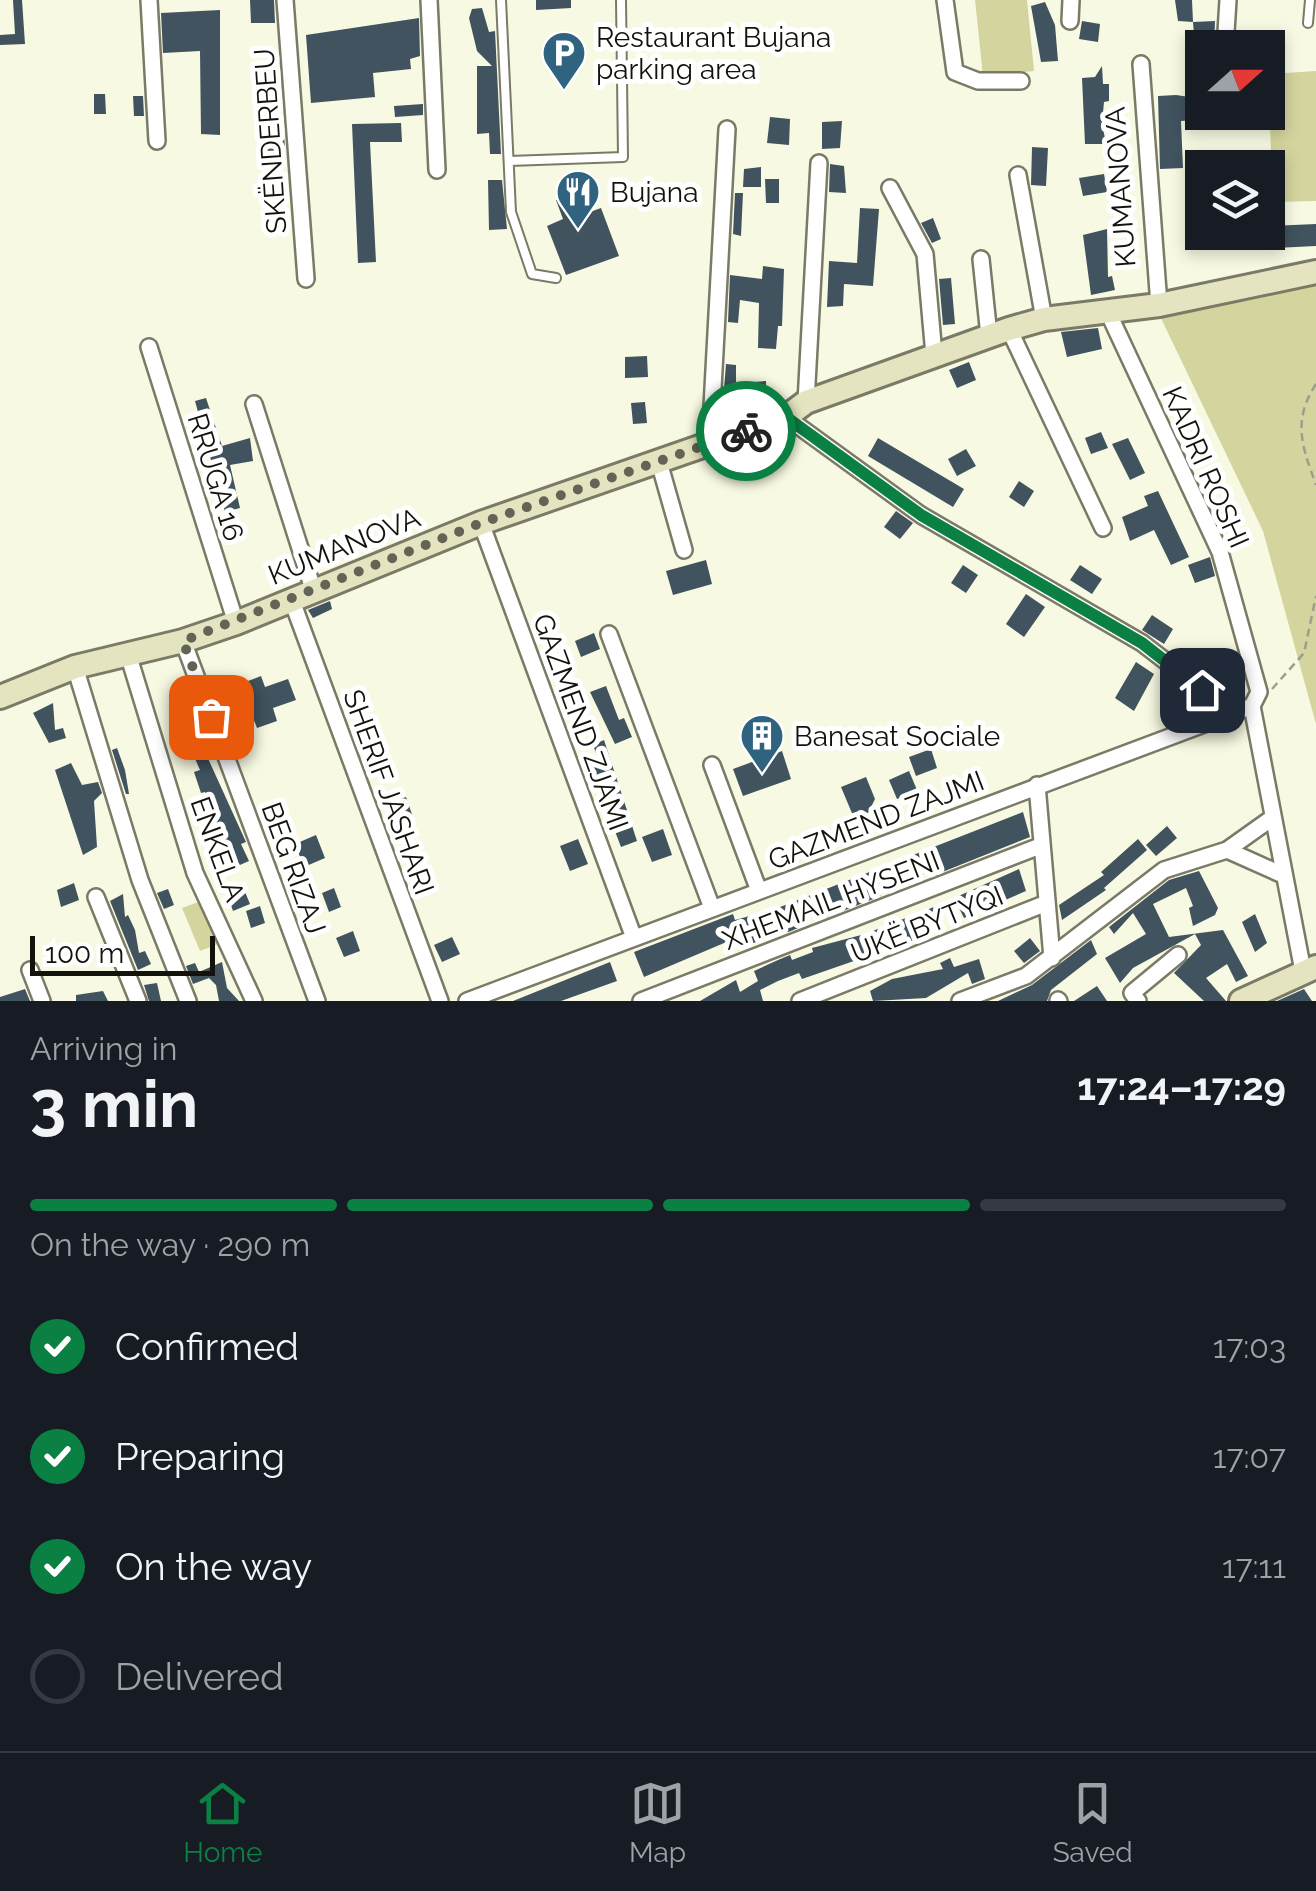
<!DOCTYPE html>
<html lang="en">
<head>
<meta charset="utf-8">
<style>
  :root { --surface:#171b24; --page:#20242c; --text:#f1f3f6; --muted:#9ea1a6; --line:#363941; --accent:#0b8043 }
  body { margin:0; font-family:Raleway,sans-serif; background:var(--page); color:var(--text); height:100vh; display:flex; flex-direction:column; font-size:38px; white-space:nowrap }
  * { box-sizing:border-box; margin:0 }
  p { font-size:32px; color:var(--muted) }
  .icon { flex:none; width:55px; height:55px; fill:none; stroke:currentColor; stroke-width:2; stroke-linecap:round; stroke-linejoin:round }
  .map { position:relative; height:1001px; overflow:hidden }
  .sheet { display:flex; flex-direction:column; background:var(--surface); flex:1 }
  .sheet>* { flex:none }
  .needle { width:65px; rotate:69deg }
  .controls { position:absolute; left:1185px; top:30px; display:grid; gap:20px }
  .controls a { display:grid; place-items:center; width:100px; height:100px; border-radius:0px; background:var(--surface); box-shadow:0 5px 15px #0003; font-size:50px }
  .scale { position:absolute; left:30px; bottom:25px; width:185px; box-sizing:border-box; padding-left:10px; border:5px solid #13130b; border-top:0; font-size:28px; line-height:35px; white-space:nowrap; color:#13130b; -webkit-text-stroke:8px #fff; paint-order:stroke }
  .pin { position:absolute; display:grid; place-items:center; width:85px; height:85px; color:#fff; margin:-42px; border-radius:20px; box-shadow:0 5px 15px #0006 }
  .courier { position:absolute; display:grid; place-items:center; width:100px; height:100px; margin:-50px; border:8px solid #0b8043; border-radius:50%; background:#fff; color:#222; box-shadow:0 2px 12px #0007 }
  .summary em { font-style:normal; font-weight:700 }
  .summary div { display:flex; flex-direction:column-reverse }
  .summary { display:flex; align-items:center; justify-content:space-between; height:170px; padding:0 30px }
  h1 { font-size:65px; font-weight:700; line-height:75px }
  .bar { display:grid; grid-template-columns:repeat(4,1fr); gap:15px 10px; align-content:center; height:120px; padding:0 30px }
  .bar i { height:12px; border-radius:8px; background:var(--line) }
  .bar .current { background:var(--accent) }
  .bar p { grid-column:span 4 }
  ol { padding:0 30px; list-style:none }
  li { display:flex; align-items:center; gap:30px; height:110px }
  li p { margin-inline-start:auto }
  li .icon { padding:10px; border-radius:50%; background:var(--accent); color:#fff; stroke-width:4 }
  li:last-child { color:var(--muted) }
  li i { width:55px; height:55px; border:5px solid var(--line); border-radius:50% }
  .tab-bar { display:flex; justify-content:space-around; align-items:center; height:140px; border-top:2px solid var(--line); background:var(--surface); font-size:28px; color:var(--muted) }
  .tab-bar a { display:grid; justify-items:center; gap:5px }
  .tab-bar .current { color:var(--accent) }
  .map>svg:first-child { display:block }
</style>
</head>
<body>
<div class="map">
<svg width="1316" height="1001" viewBox="0 0 1316 1001">
  <rect width="100%" height="100%" fill="#f8f9e2"/>
  <!-- green -->
  <path fill="#d4d49e" d="M975,0H1027L1034,71L983,76Z
    M1316,71V201L1273,202L1268,74Z
    M1316,280V724L1263,531L1158,312Z
    M201,901L221,943L200,951L182,908Z"/>
  <!-- building -->
  <path fill="#40535e" d="M13,0H22L25,44L0,45V35L15,34Z
    M250,0H274L275,23H251Z
    M536,0H571V8L536,10Z
    M1175,0H1192L1193,22L1178,21Z
    M1045,2L1055,25L1058,61L1041,62L1031,6Z
    M482,8L489,32L495,31L501,154H490L489,133L477,134V66H492L477,51L469,18L472,9Z
    M220,10V135L201,134L200,51L163,53L161,13Z
    M419,18L420,56L410,59L411,69L373,73L375,97L311,103L306,35Z
    M1082,21L1100,24L1098,42L1079,39Z
    M1215,21L1214,48H1195L1193,22Z
    M1102,66L1103,84H1109V101L1104,102L1102,123L1106,144H1085L1082,78L1095,77Z
    M94,94H105L106,114H94Z
    M1176,95L1196,98V120L1181,121L1183,168L1160,169L1158,96Z
    M133,96H143L144,116H134Z
    M423,104V115L395,117L394,106Z
    M770,117L790,119L789,145L767,143Z
    M842,121L840,148L822,149V122Z
    M401,123L402,142H370L376,262L358,263L352,124Z
    M284,134L286,164H264L263,135Z
    M1032,147L1048,148L1046,186L1031,185Z
    M830,164L844,166L846,193L829,192Z
    M761,167V187H743L744,169Z
    M1104,174L1107,192L1083,196L1079,178Z
    M765,179H779V203H766Z
    M488,180H502L507,229L489,230Z
    M735,193H743L741,236L733,234Z
    M571,195L579,216L601,208L619,256L566,275L547,226L563,219L556,200Z
    M860,208L879,209L873,286L844,284L843,306L827,307L829,261L857,263Z
    M933,218L941,239L932,243L921,223Z
    M1316,224V246L1231,250L1229,232H1268V226Z
    M1107,229L1108,277L1112,276L1115,290L1091,295L1083,235Z
    M763,266L784,269L782,326H778L776,349L758,348L759,303L740,300L738,323L728,322L730,275L762,279Z
    M951,278L955,324L943,325L939,279Z
    M1098,328L1102,349L1067,357L1061,332Z
    M647,356L648,377L625,378V357Z
    M969,362L976,380L957,388L949,370Z
    M726,364L736,365V389H724Z
    M766,381V402L754,404L753,382Z
    M206,398L222,446L250,438L253,461L230,465L240,508L225,512L195,401Z
    M645,402L647,423L633,424L631,403Z
    M1101,432L1108,448L1091,454L1085,438Z
    M878,438L964,489L953,507L868,456Z
    M1128,438L1145,473L1130,480L1112,444Z
    M966,449L976,466L957,476L948,459Z
    M1019,481L1034,491L1024,507L1009,497Z
    M1158,491L1189,557L1171,565L1154,530L1130,541L1122,517L1148,506L1144,496Z
    M896,511L913,523L900,539L884,527Z
    M1210,557L1215,576L1195,583L1188,565Z
    M706,560L712,584L673,595L666,571Z
    M963,565L978,575L966,593L951,583Z
    M1080,565L1102,579L1092,594L1070,580Z
    M1026,594L1045,607L1024,637L1006,624Z
    M330,601L332,609L313,618L308,610Z
    M1152,615L1173,629L1164,644L1142,630Z
    M594,633L600,649L581,657L575,641Z
    M1136,662L1154,674L1134,711L1115,698Z
    M261,676L265,687L288,679L296,700L273,708L277,721L257,728L240,684Z
    M606,686L619,720L624,718L632,737L615,744L590,692Z
    M53,703L55,730L63,728L66,738L49,743L33,713Z
    M200,720L208,741L201,743L246,842L241,844L249,861L233,868L205,792L201,793L194,772L200,770L181,727Z
    M377,731L381,747L366,753L362,736Z
    M604,740L637,841L621,847L588,760L597,756L593,745Z
    M117,748L125,770L129,794H126L112,750Z
    M931,749L937,768L916,776L909,757Z
    M782,751L791,779L743,796L733,769Z
    M71,763L82,785L98,782L102,793L94,801L97,847L83,855L55,770Z
    M909,771L917,790L897,799L889,780Z
    M866,777L875,799L868,813L854,818L841,787Z
    M406,797L415,823L397,830L388,804Z
    M1023,812L1030,837L930,877L928,873L878,889L881,896L825,918L823,912L803,919L805,925L791,931L747,945L743,935L644,977L634,952L733,914L735,920L775,909Z
    M1167,826L1177,838L1156,856L1146,845Z
    M663,829L672,855L652,862L642,837Z
    M316,835L325,858L304,867L295,844Z
    M578,839L588,864L570,871L560,846Z
    M1138,839L1147,850L1104,888L1106,890L1062,920L1059,905L1104,875L1101,872Z
    M1019,869L1026,891L964,918L954,898Z
    M1199,871L1218,908L1215,915L1193,926L1189,908L1193,906L1186,888L1153,904L1169,937L1223,930L1248,976L1236,982L1227,964L1206,978L1226,1001H1204L1174,973L1201,945L1195,934L1133,968L1120,983L1105,958L1146,934L1133,913L1114,934L1109,927L1169,880Z
    M74,883L79,900L61,907L57,890Z
    M243,887L250,904L233,911L227,893Z
    M334,888L341,907L329,912L322,893Z
    M168,889L174,905L164,909L157,893Z
    M123,894L125,917L128,915L135,930L139,953L145,951L151,964L138,970L110,901Z
    M260,906L265,923L251,928L246,911Z
    M934,907L940,927L921,933L923,937L802,979L799,973L778,981L760,990L763,1001H700L736,980L740,992L758,981L754,971L778,960L790,955L792,960L813,952L812,948L865,934Z
    M1255,914L1267,943L1255,952L1242,922Z
    M353,931L360,951L344,957L336,938Z
    M452,937L460,954L442,962L434,945Z
    M1030,938L1040,951L1024,963L1014,951Z
    M1091,940L1097,954L1051,990L1047,1001H998L1032,985Z
    M950,958L954,967L979,959L985,979L972,984L968,973L926,998L873,1001L870,991L892,979L943,969L940,963Z
    M222,962L227,988L239,1001H219L216,985L209,978L193,984L186,966L195,963L199,972Z
    M610,962L617,981L561,1001H513Z
    M157,983L161,1001H149L144,985Z
    M1097,986L1107,1001H1074Z
    M25,989L30,1001H0V997Z
    M1304,989L1312,1001H1277Z
    M103,991L108,1001H76V995Z"/>
  <g fill="none" stroke-linecap="round" stroke-linejoin="round">
    <defs>
      <path id="lane" d="M501,0L511,212L532,274L556,278
        M1308,23L1310,0
        M509,161L623,157L621,0"/>
      <path id="street" d="M149,0L157,141
        M285,0L306,279
        M429,0L437,170
        M945,0L955,72L978,81H1021
        M1070,21L1071,0
        M1225,48L1228,0
        M1141,64L1159,305
        M1018,175L1044,319
        M890,188L925,254L934,355
        M981,259L989,336
        M1107,310L1220,552L1259,692L1252,706
        M1009,329L1103,528
        M149,347L236,623
        M806,402L819,163
        M254,404L314,592
        M786,417L921,515L1142,643L1233,713
        M710,444L727,129
        M659,462L684,550
        M481,523L634,938
        M292,601L440,1001
        M609,634L712,908
        M183,641L317,1001
        M128,654L195,873L254,1001
        M75,667L140,880L188,1001
        M1252,706L1303,971
        M712,765L759,891
        M1037,785L1052,958
        M1227,850L1283,875
        M96,897L138,1001
        M30,970L42,1001
        M1058,1000L1059,1001
        M467,1001L1252,706
        M641,1001L1040,846
        M800,1001L1044,904
        M960,1001L1026,976L1164,870L1227,850L1272,818
        M1138,1001L1132,993L1178,955"/>
      <path id="secondary" d="M0,697L75,667L183,641L236,623L481,523L786,417L806,402L1009,329L1044,319L1159,305L1316,272
        M1241,1001L1316,967"/>
    </defs>
    <!-- lane casing -->
    <use href="#lane" stroke="#7a7a66" stroke-width="12"/>
    <!-- street casing -->
    <use href="#street" stroke="#7a7a66" stroke-width="20"/>
    <!-- secondary casing -->
    <use href="#secondary" stroke="#7a7a66" stroke-width="28"/>
    <!-- path -->
    <path stroke="#9e9e8d" stroke-width="2.5" stroke-dasharray="8 5" stroke-linecap="butt" d="M1316,384C1292,421 1302,446 1316,485
      M1272,689L1304,653L1316,596"/>
    <!-- lane -->
    <use href="#lane" stroke="#fff" stroke-width="8"/>
    <!-- street -->
    <use href="#street" stroke="#fff" stroke-width="15"/>
    <!-- secondary -->
    <use href="#secondary" stroke="#e5e4c1" stroke-width="22"/>
  </g>
  <g fill="none" stroke-linecap="round" stroke-linejoin="round">
    <!-- done -->
    <path stroke="#636456" stroke-width="10" stroke-dasharray="0 18" d="M211,717L183,641L481,523L746,431"/>
    <!-- route -->
    <path stroke="#0b8043" stroke-width="12" d="M746,431L786,417L921,515L1142,643L1202,690"/>
  </g>
  <!-- icons -->
  <defs>
    <symbol id="parking-pin" viewBox="-11 -11 22 30"><path d="M0 17L-7.5 6A9.5 9.5 0 1 1 7.5 6Z" fill="#2f637f" stroke="#fff"/><path d="M-3.5-5.5H1a3.5 3.5 0 0 1 0 7H-1V5.5H-3.5ZM-1-3.4V-.6H.8a1.4 1.4 0 0 0 0-2.8Z" fill="#fff"/></symbol>
    <symbol id="restaurant-pin" viewBox="-11 -11 22 30"><path d="M0 17L-7.5 6A9.5 9.5 0 1 1 7.5 6Z" fill="#2f637f" stroke="#fff"/><path d="M-5-6h1v4h1v-4h1v4h1v-4h1v5L-1.5 .5V6h-2V.5L-5-1ZM5-6V6H3V1.5H1.5Q1.5-4 5-6Z" fill="#fff"/></symbol>
    <symbol id="building-pin" viewBox="-11 -11 22 30"><path d="M0 17L-7.5 6A9.5 9.5 0 1 1 7.5 6Z" fill="#2f637f" stroke="#fff"/><path d="M-4-6H4V6H1V3H-1V6H-4ZM-2.5-4.3h1.7v1.8h-1.7ZM.8-4.3h1.7v1.8H.8ZM-2.5-1h1.7V.8h-1.7ZM.8-1h1.7V.8H.8Z" fill="#fff"/></symbol>
  </defs>
  <g fill-rule="evenodd">
    <use href="#parking-pin" x="539" y="28" width="50" height="68"/>
    <use href="#restaurant-pin" x="553" y="167" width="50" height="68"/>
    <use href="#building-pin" x="737" y="711" width="50" height="68"/>
  </g>
  <g text-anchor="middle" stroke-width="10" stroke-linejoin="round" paint-order="stroke">
    <!-- poi labels -->
    <g font-size="28" fill="#13130b" stroke="#fff" text-anchor="start">
      <text x="596" y="47">Restaurant Bujana<tspan x="596" dy="32">parking area</tspan></text>
      <text x="610" y="202">Bujana</text>
      <text x="794" y="746">Banesat Sociale</text>
    </g>
    <!-- street labels -->
    <g font-size="28" fill="#13130b" stroke="#fff">
      <text transform="translate(270 141) rotate(-94)" y="10">SKËNDERBEU</text>
      <text transform="translate(1120 187) rotate(-94)" y="10">KUMANOVA</text>
      <text transform="translate(1206 467) rotate(66)" y="10">KADRI ROSHI</text>
      <text transform="translate(216 477) rotate(73)" y="10">RRUGA 16</text>
      <text transform="translate(344 546) rotate(-22)" y="10">KUMANOVA</text>
      <text transform="translate(581 722) rotate(70)" y="10">GAZMEND ZJAMI</text>
      <text transform="translate(389 792) rotate(70)" y="10">SHERIF JASHARI</text>
      <text transform="translate(876 820) rotate(-21)" y="10">GAZMEND ZAJMI</text>
      <text transform="translate(218 849) rotate(70)" y="10">ENKELA</text>
      <text transform="translate(294 868) rotate(70)" y="10">BEG RIZAJ</text>
      <text transform="translate(831 900) rotate(-21)" y="10">XHEMAIL HYSENI</text>
      <text transform="translate(927 924) rotate(-22)" y="10">UKË BYTYQI</text>
    </g>
  </g>
</svg>
<div class="controls">
<a><svg class="needle" viewBox="-14 -14 28 28"><path d="M0-13l5 13h-10z" fill="#e53935"/><path d="M0 13l5-13h-10z" fill="#9ea1a6"/></svg></a>
<a><svg class="icon" aria-label="layers" viewBox="0 0 24 24"><path d="M12 4l9 5-9 5-9-5zM3 14l9 5 9-5"/></svg></a>
</div>
<div class="scale">100 m</div>
<div class="pin" style="left:211px;top:717px;background:#ea580c"><svg class="icon" aria-label="bag" viewBox="0 0 24 24"><path d="M5 8h14l-1 12H6zM9 8a3 3 0 0 1 6 0"/></svg></div>
<div class="pin" style="left:1202px;top:690px;background:#1f2937"><svg class="icon" aria-label="home" viewBox="0 0 24 24"><path d="M3 11l9-7 9 7M6 9v11h12V9"/></svg></div>
<div class="courier" style="left:746px;top:431px"><svg class="icon" aria-label="bike" viewBox="0 0 24 24"><circle cx="6" cy="16" r="4"/><circle cx="18" cy="16" r="4"/><path d="M6 16l4-8h5l3 8M10 8l3 8H6M13 5h3"/></svg></div>
</div>
<section class="sheet">
<div class="summary"><div><h1>3 min</h1><p>Arriving in</p></div><em>17:24–17:29</em></div>
<div class="bar"><i class="current"></i><i class="current"></i><i class="current"></i><i></i><p>On the way · 290 m</p></div>
<ol>
<li><svg class="icon" aria-label="check" viewBox="0 0 24 24"><path d="M5 12l5 5 9-10"/></svg>Confirmed<p>17:03</p></li>
<li><svg class="icon" aria-label="check" viewBox="0 0 24 24"><path d="M5 12l5 5 9-10"/></svg>Preparing<p>17:07</p></li>
<li><svg class="icon" aria-label="check" viewBox="0 0 24 24"><path d="M5 12l5 5 9-10"/></svg>On the way<p>17:11</p></li>
<li><i></i>Delivered</li>
</ol>
</section>
<nav class="tab-bar">
<a class="current"><svg class="icon" aria-label="home" viewBox="0 0 24 24"><path d="M3 11l9-7 9 7M6 9v11h12V9"/></svg>Home</a>
<a><svg class="icon" aria-label="map" viewBox="0 0 24 24"><path d="M3 6l6-2 6 2 6-2v14l-6 2-6-2-6 2zM9 4v14M15 6v14"/></svg>Map</a>
<a><svg class="icon" aria-label="saved" viewBox="0 0 24 24"><path d="M7 4h10v16l-5-4-5 4z"/></svg>Saved</a>
</nav>
</body>
</html>
